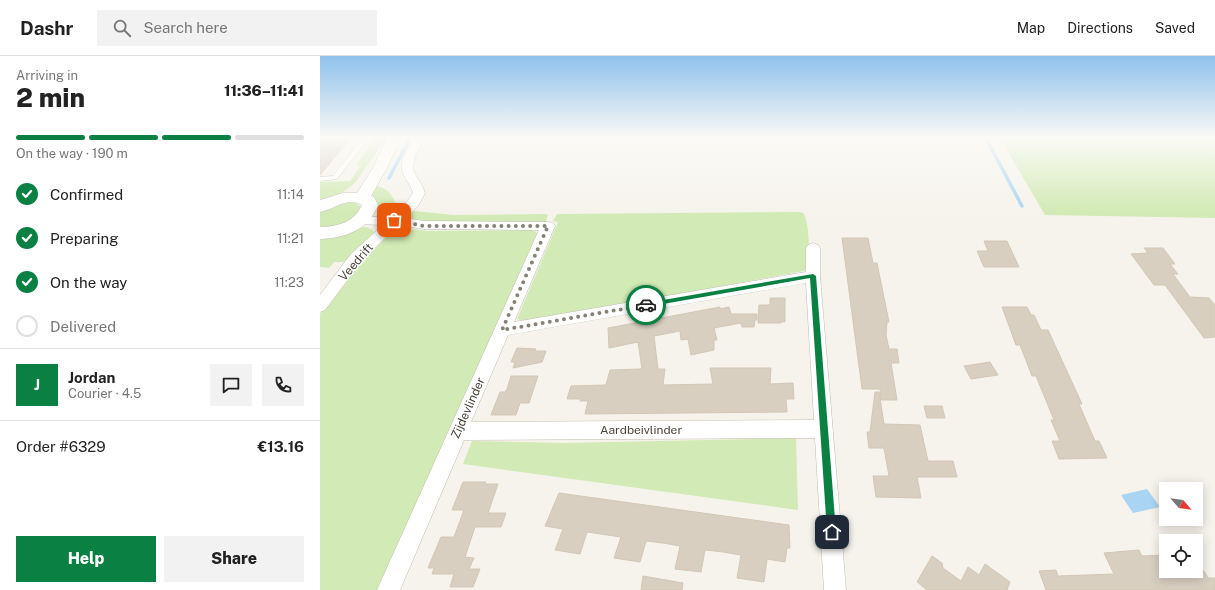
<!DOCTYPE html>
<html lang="en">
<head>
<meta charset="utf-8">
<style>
  :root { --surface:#fff; --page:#f2f2f2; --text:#222; --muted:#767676; --line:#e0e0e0; --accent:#0b8043 }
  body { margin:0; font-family:"Public Sans",sans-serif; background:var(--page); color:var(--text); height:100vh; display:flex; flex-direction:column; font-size:15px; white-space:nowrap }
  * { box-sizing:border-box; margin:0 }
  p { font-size:13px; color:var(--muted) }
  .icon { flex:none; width:22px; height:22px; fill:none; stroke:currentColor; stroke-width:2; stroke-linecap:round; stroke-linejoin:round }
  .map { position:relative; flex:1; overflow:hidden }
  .details { display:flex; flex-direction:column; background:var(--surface); width:320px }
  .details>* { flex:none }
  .needle { width:26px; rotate:118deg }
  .tools { position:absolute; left:839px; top:426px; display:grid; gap:8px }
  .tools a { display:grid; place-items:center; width:44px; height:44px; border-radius:0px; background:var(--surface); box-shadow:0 2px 10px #0003; font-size:20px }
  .pin { position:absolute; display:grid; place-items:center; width:34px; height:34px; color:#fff; margin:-17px; border-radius:8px; box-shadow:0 2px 6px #0006 }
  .courier { position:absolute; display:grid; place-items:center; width:40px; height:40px; margin:-20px; border:3px solid #0b8043; border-radius:50%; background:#fff; color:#222; box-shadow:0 1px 5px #0007 }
  .overview em { font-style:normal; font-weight:800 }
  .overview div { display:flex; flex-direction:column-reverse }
  .overview { display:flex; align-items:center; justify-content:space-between; height:68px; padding:0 16px }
  h1 { font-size:26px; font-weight:800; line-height:30px }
  .bar { display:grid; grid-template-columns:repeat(4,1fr); gap:6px 4px; align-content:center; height:48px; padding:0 16px }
  .bar i { height:5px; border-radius:3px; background:var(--line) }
  .bar .active { background:var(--accent) }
  .bar p { grid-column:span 4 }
  .line { display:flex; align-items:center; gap:10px; padding:0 16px; border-top:1px solid var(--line) }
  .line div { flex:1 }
  .round { display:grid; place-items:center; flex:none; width:42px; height:42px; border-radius:0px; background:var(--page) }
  ol { padding:0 16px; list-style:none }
  li { display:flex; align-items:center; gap:12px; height:44px }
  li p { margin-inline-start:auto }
  li .icon { padding:4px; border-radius:50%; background:var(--accent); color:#fff; stroke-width:4 }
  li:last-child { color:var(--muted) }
  li i { width:22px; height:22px; border:2px solid var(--line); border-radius:50% }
  .primary-button { display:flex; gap:8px; margin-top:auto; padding:8px 16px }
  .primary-button a { flex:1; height:46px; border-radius:0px; background:var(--accent); color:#fff; font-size:16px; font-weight:800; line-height:46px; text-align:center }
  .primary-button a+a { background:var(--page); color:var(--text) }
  header { display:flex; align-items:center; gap:24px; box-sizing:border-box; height:56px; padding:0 20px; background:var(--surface); border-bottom:1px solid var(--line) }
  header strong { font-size:19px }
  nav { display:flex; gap:22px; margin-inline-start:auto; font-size:14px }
  .search { width:280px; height:36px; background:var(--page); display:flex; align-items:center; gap:10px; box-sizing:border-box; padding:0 14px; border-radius:0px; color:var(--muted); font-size:15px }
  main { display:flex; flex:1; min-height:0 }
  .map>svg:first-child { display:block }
</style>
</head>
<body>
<header>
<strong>Dashr</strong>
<div class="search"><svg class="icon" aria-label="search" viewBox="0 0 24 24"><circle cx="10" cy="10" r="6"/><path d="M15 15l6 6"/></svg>Search here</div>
<nav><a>Map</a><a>Directions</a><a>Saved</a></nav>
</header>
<main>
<section class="details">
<div class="overview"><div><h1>2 min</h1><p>Arriving in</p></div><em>11:36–11:41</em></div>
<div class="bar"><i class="active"></i><i class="active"></i><i class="active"></i><i></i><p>On the way · 190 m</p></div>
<ol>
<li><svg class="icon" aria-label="check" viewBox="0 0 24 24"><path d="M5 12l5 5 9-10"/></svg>Confirmed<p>11:14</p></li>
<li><svg class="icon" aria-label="check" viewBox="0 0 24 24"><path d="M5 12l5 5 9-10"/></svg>Preparing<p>11:21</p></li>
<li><svg class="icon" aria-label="check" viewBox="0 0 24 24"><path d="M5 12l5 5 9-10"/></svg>On the way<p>11:23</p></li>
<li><i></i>Delivered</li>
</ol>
<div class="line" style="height:72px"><b class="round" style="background:var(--accent);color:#fff">J</b><div><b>Jordan</b><p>Courier · 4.5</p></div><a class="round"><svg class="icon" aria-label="chat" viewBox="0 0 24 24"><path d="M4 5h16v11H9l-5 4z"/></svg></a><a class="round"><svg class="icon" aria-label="phone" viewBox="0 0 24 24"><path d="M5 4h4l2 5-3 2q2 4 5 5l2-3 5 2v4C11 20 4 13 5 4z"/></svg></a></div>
<div class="line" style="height:52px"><div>Order #6329</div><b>€13.16</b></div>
<div class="primary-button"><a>Help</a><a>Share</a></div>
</section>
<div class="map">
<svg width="895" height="534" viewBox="0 0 895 534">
  <rect width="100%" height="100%" fill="#f6f3ec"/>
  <!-- green -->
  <path fill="#d2eab5" d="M55,82H66L35,127L23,136L0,146V126L30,125L41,109L36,110Z
    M680,82H889L895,84V162L725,159Z
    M54,130C69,131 73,140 78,153L77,154L67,156L58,154L56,145L52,138Z
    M29,146L36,147L40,150C40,166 12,173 0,170V156L17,148Z
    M95,155L133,159L225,158L228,159L225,168H107L90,164L88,162L90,156Z
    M479,156L483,157C490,165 491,208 484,215L206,266L197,263L238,166L233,165L237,158Z
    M46,171L53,174L54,178L29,206H14L9,212L0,211V184L36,172Z
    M83,172L108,175L210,174L216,176L218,180L59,534H0V258L34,212L67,179Z
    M476,382L478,454L143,408L152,385L246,387Z"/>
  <!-- water -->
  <path fill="#a9d4f2" d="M827,433L840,451L813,457L801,439Z"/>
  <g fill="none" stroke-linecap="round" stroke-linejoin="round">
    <!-- stream -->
    <path stroke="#a9d4f2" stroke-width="3.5" d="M666,82L702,150
      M69,122L90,82"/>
  </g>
  <!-- building -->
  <path fill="#d8cfc1" stroke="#d3c7b4" d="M29,82L27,84H29L0,119V83Z
    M522,182H548L553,207H557L569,266H567L566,279L569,293H577L579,307H571L577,344H561L560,333H542Z
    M664,185H687L699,211H664L657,195H668Z
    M824,192H843L855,208H850L858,218H853L870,241L889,242L895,249V281L884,282L845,229H834L811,198L828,197Z
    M450,242H465V266H461V267H438L439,249H450Z
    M400,251V253L409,251L411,258H437V264H435L434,271H422L421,267L394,272L397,284H394V294L371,299L368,283L361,284L360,275L334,280L338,313H345L343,329L393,328L390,312H451L450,328L473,327L474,343H466L467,356L265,358L268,345H260L261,343H247L251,330L286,329L290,314L322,313L318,286L289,292L288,272Z
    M682,251H707L711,259H714L721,274H728L762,348H759L775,385H779L787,402L739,403L732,385H740L731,364H734L716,320H712L700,289H696Z
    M197,292L216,293L215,295H226L222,306L193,312L195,306H191Z
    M670,306L678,319L651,323L644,310Z
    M191,320H218L209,347H200L196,359H171L180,336H185L187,333Z
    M555,336H559L564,368L600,369L608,405H633L637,421H597L601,442L556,441L553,420H569L564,392H549L547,376H550Z
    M604,350H622L625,362H607Z
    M143,426H166L165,428H178L168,457H186L181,471H155L145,501L154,502L149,513H160L153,531H130L134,518H112L114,512H108L121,481H134L144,454H132Z
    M239,437L469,469L470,492H467L465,506L447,503L444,526L417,522L421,499L403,496L385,494L381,516L355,513L360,490L343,487L326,485L320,506L294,502L301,481L267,476L260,498L235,494L243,473L225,470Z
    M819,494L822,500L846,499V515H884L888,522H895V534H726L719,515L736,514L738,520L794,518L784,497Z
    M612,500L622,507L623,512L641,525L648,511L659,519L665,508L690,526L687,534H607L597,526Z
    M323,520L363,527L362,534H321Z"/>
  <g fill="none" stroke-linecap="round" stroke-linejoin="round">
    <defs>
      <path id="service" d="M43,82H49L17,123L0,125V121L13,120Z"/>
      <path id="minor" d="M93,82H104C100,92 89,107 95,118C99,125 103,129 105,137L98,150L86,162L104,165L228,166L233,167L235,170L194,266L486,216V192L488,189L493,187L498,189L500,192V220L526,534H504L495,382L144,384L80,534H57L219,174L104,173L78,169L41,206L5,254L0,256V239L31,198L63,169L35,168L33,165L35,162L72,160L88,144L93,137C91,129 86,125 83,117C78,107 88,92 93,82ZM486,227L494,364L151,366L188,279Z"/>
      <path id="tertiary" d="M67,82H81L67,112L51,140L54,141L58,149C49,174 25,182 0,183V171C17,171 35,166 42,149C28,140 14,153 0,156V144L23,137H37L53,112Z"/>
    </defs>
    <!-- service casing -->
    <use href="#service" stroke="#c2bbae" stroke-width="1"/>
    <!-- minor casing -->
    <use href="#minor" stroke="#c2bbae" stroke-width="1"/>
    <!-- tertiary casing -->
    <use href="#tertiary" stroke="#c2bbae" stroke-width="1"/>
    <!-- service -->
    <use href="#service" fill="#fff" fill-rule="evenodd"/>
    <!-- minor -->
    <use href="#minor" fill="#fff" fill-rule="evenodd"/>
    <!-- tertiary -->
    <use href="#tertiary" fill="#fff" fill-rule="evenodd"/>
  </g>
  <!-- sky -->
  <linearGradient id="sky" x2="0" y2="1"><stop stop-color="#8fc1ec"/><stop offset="0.52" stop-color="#fbfaf6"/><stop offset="1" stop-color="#fbfaf6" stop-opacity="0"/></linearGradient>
  <rect width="895" height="157" fill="url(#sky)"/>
  <!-- route -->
  <path fill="#0b8043" d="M493,218L496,220L516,476L515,479L512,480L509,479L507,476L490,222L326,251L323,249L326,247Z"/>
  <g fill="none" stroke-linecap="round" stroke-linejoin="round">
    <!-- done -->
    <path stroke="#878178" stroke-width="4" stroke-dasharray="0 7.2" d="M74,164L104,170H228L182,274L326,249"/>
  </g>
  <g text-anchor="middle" stroke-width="3.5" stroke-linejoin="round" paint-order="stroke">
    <!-- street labels -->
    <g font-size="12" fill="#4b4439" stroke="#fff">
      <text transform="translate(36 206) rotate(-49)" y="4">Veedrift</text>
      <text transform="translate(148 352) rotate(-66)" y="4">Zijdevlinder</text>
      <text x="321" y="378">Aardbeivlinder</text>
    </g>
  </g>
</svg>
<div class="tools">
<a><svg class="needle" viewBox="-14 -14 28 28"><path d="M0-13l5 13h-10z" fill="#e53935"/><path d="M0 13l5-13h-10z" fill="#767676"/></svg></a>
<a><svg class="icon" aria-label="locate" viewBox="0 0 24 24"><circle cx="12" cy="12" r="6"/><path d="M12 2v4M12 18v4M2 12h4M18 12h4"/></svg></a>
</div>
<div class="pin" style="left:74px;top:164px;background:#ea580c"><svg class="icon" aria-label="bag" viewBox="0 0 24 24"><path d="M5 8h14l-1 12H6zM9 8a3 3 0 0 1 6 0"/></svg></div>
<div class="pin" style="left:512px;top:476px;background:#1f2937"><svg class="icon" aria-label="home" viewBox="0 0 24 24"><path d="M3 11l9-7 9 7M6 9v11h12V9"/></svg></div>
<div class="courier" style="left:326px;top:249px"><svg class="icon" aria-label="car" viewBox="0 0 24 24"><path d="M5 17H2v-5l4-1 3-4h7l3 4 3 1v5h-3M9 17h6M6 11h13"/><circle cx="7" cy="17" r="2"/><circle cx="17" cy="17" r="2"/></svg></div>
</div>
</main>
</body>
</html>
